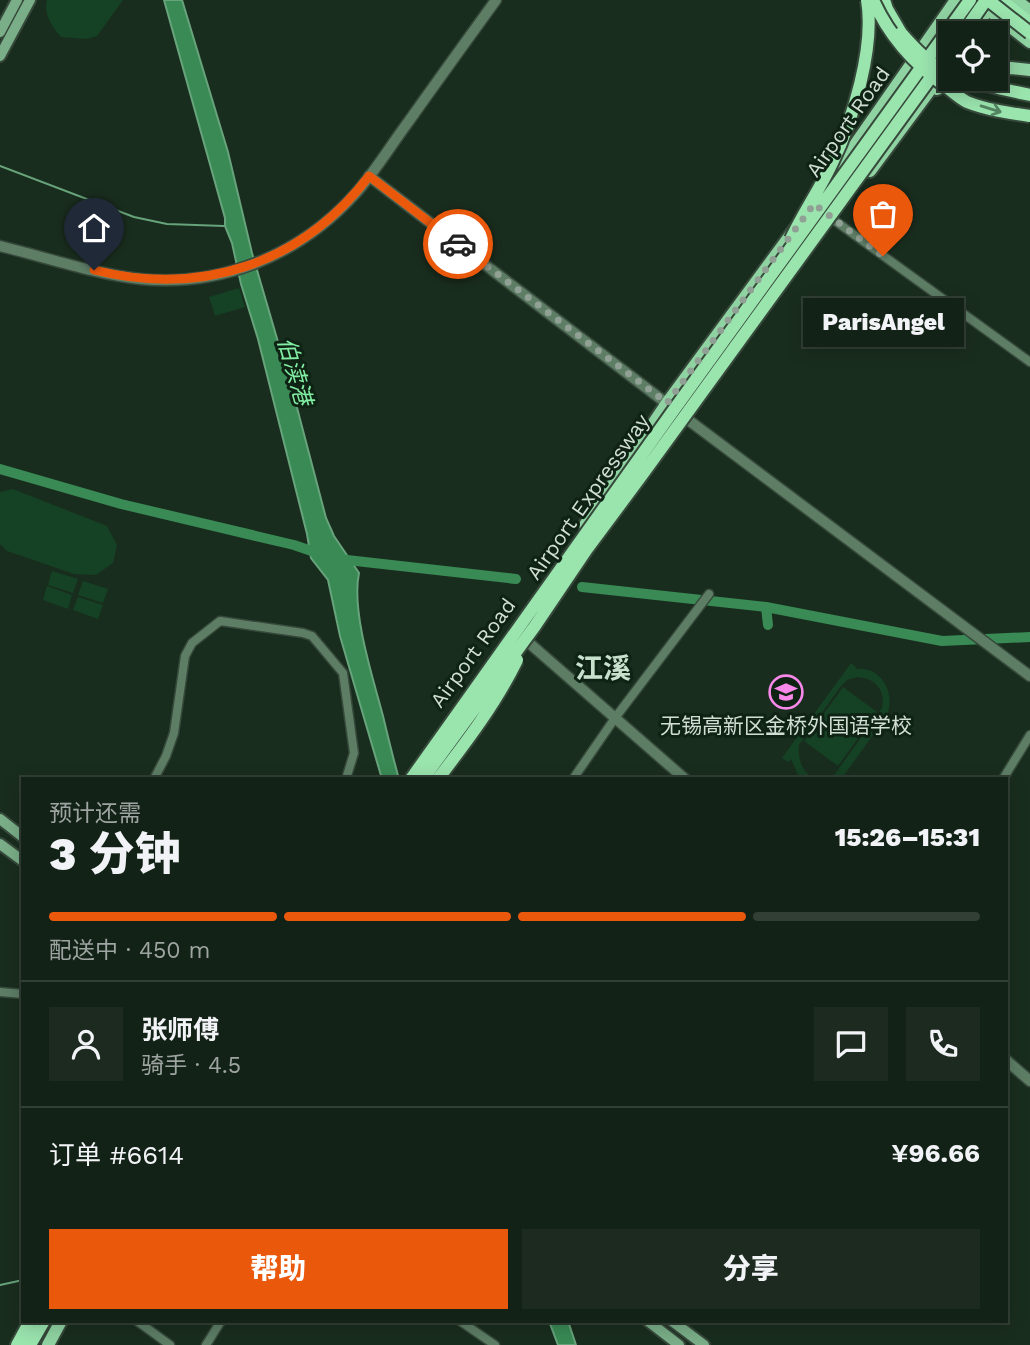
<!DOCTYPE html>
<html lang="zh">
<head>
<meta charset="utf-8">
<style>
  :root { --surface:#132216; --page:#1c2a1f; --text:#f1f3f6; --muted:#9da4a1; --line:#323f35; --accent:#ea580c }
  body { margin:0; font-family:"Work Sans","Noto Sans SC",sans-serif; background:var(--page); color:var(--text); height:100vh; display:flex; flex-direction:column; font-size:26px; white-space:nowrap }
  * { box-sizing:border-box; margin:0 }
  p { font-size:23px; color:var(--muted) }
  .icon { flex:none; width:38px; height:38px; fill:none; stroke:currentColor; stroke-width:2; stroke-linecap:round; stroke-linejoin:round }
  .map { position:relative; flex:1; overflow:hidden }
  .panel { position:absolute; left:21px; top:777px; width:987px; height:546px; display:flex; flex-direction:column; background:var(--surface); border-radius:0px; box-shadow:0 4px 18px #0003,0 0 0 2px var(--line) }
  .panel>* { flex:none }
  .controls { position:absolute; left:938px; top:21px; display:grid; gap:14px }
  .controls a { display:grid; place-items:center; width:70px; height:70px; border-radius:0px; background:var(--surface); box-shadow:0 4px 18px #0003,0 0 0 2px var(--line); font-size:35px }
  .pin { position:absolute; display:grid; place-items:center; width:60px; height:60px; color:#fff; margin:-72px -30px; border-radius:50% 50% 50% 0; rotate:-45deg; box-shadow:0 0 7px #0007 }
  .pin .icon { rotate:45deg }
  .courier { position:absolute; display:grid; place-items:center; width:70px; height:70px; margin:-35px; border:5px solid #ea580c; border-radius:50%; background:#fff; color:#222; box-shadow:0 2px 9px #0007 }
  .bubble { position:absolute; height:49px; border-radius:0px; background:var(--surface); box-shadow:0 4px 18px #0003,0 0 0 2px var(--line); font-size:23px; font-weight:800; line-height:49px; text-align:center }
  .summary em { font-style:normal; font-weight:800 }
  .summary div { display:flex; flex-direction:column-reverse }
  .summary { display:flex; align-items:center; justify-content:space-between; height:119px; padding:0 28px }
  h1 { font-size:46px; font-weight:800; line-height:52px }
  .bar { display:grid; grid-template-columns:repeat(4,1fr); gap:10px 7px; align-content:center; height:84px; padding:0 28px }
  .bar i { height:9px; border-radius:5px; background:var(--line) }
  .bar .current { background:var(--accent) }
  .bar p { grid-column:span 4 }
  .line { display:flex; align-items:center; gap:18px; padding:0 28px; border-top:2px solid var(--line) }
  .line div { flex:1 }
  .round { display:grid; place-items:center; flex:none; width:74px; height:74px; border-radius:0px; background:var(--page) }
  .action { display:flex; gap:14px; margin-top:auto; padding:14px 28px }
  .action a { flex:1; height:80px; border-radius:0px; background:var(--accent); color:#fff; font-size:28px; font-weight:800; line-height:80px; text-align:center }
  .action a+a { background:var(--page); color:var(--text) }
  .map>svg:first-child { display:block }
</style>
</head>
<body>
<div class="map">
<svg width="1030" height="1345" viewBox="0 0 1030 1345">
  <rect width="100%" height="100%" fill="#192d1e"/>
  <!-- green -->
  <path fill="#154124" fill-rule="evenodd" d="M47,0H123L97,36L87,39L61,37C52,27 43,13 47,0Z
    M239,288L245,307L215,316L209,297Z
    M13,489L107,526L117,545L113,563L96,575L74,574L7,551L0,544V492Z
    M52,571L78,579L73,593L48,585Z
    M83,581L108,589L103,603L78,595Z
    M47,586L72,595L68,609L43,600Z
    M78,597L103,605L98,619L73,610Z
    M851,663L856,667L855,669C882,665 897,695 886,717L842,778L802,779L798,775L791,759L788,762L782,758ZM857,677C875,678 886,690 882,708L835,774C811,787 797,769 799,745L841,686L847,680Z
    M843,687L877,712L838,766L804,741Z"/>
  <!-- water -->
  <path fill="#398a55" stroke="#67a37b" stroke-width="2" d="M164,0H182L228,152L252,253L295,400L326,518L334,536L359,573C351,611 373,678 383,716C388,737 393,758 399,779H382L340,636L328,580L311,558L307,534L258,339L241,284L232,243L225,226V218Z
    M549,1321H568L576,1345H558Z"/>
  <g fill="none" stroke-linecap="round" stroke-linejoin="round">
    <!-- stream -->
    <path stroke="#67a37b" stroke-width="2" d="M0,166L134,217L167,224L224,226
      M0,1285L23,1280"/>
    <!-- river -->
    <path stroke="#398a55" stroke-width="10" d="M0,469L121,504L294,545L323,555
      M338,559L516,579
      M582,587L766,607L942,641L1030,637
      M766,607L768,625"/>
    <defs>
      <path id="minor" d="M827,215L1030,362
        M154,779L166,756L174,733L185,656L192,643L220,621L303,633L312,636L343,673L354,753L346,779
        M573,779L615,718L709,594
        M1003,779L1030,735
        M0,992L23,994
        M137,1321L170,1345
        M460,1321L495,1345
        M206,1345L221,1321"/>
      <path id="tertiary" d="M369,176L687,419L1030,676
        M0,246C45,257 94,274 140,279C222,287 300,255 355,194C375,172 391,145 409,121C438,80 467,40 496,0
        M520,635L685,779
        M1006,1060L1030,1081"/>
      <path id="secondary" d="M0,32L17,0
        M0,56L30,0
        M0,819L23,837
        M0,844L23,861
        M648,1321L679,1345
        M672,1321L704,1345"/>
      <path id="primary" d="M976,0L1030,42
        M1016,0L1030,11
        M971,33L991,5
        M996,69L1011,68L1030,70
        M937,89L956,79
        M870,171L950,63
        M818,198L956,0
        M585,525L667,403L795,229
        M48,1345L61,1321"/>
      <path id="trunk" d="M884,0L887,9L901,33
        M1001,0L1030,23
        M965,79L1002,89L1030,95
        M17,1345L30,1321
        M30,1345L44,1321"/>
    </defs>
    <!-- minor casing -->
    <use href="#minor" stroke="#36493b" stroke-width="11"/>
    <!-- tertiary casing -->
    <use href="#tertiary" stroke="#36493b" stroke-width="13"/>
    <!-- secondary casing -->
    <use href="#secondary" stroke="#36493b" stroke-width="14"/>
    <!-- primary casing -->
    <use href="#primary" stroke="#36493b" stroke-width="16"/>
    <!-- trunk casing -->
    <use href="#trunk" stroke="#36493b" stroke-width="16"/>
    <!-- minor -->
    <use href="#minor" stroke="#5d7d65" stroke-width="8"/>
    <!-- tertiary -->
    <use href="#tertiary" stroke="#5d7d65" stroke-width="10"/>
    <!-- secondary -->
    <use href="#secondary" stroke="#7aae88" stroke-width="10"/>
    <!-- primary -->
    <use href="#primary" stroke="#90d3a2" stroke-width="12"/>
    <!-- trunk -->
    <use href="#trunk" stroke="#9ae4ae" stroke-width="12"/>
    <defs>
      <path id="trunk-bridge" d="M873,0C889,36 913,63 945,86C952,91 959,98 967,102C987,110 1009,113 1030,116
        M988,0L1030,33
        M901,33C915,49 930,65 950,73
        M963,33L986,0
        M791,239C803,213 820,189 832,163C853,120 875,47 867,0
        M411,779L673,411L970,0
        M423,779L535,626L587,549L642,475L950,51
        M438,779C467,741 496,703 517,660"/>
    </defs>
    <!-- trunk-bridge casing -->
    <use href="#trunk-bridge" stroke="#36493b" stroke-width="16" stroke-linecap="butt"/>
    <!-- trunk-bridge -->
    <use href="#trunk-bridge" stroke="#9ae4ae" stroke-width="12"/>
  </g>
  <!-- one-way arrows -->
  <defs><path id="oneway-shaft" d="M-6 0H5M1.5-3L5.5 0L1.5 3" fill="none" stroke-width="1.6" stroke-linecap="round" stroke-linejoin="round" transform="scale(1.75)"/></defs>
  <use stroke="#548462" href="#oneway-shaft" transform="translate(991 109) rotate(17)"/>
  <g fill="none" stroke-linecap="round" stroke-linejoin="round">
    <!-- done -->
    <path stroke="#91a094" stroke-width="7" stroke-dasharray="0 12.6" d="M458,244L667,403L814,204L883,256"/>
    <!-- route -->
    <path stroke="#ea580c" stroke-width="9" d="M94,270C201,297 302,264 369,176L458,244"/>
  </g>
  <!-- icons -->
  <defs>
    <symbol id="school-ring" viewBox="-11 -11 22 22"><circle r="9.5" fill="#0f2315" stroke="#f888e9" stroke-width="1.5"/><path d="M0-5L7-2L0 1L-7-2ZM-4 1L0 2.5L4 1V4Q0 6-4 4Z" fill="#f888e9"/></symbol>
  </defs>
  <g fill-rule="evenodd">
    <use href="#school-ring" x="767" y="673" width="38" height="38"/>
  </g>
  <g text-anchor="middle" stroke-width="6" stroke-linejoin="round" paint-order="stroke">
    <!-- street labels -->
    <g font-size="21" fill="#d1ded4" stroke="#0f2315">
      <text transform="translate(848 122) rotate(-55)" y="7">Airport Road</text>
      <text transform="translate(588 497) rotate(-55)" y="7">Airport Expressway</text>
      <text transform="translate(473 653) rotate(-54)" y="7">Airport Road</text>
    </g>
    <!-- poi labels -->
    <g font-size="21" fill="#d1ded4" stroke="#0f2315">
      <text x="786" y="733">无锡高新区金桥外国语学校</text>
    </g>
    <!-- water labels -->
    <g font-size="23" font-style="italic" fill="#82eea3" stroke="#0f2315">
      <text transform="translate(295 371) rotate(74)" y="8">伯渎港</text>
    </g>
    <!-- district labels -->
    <g font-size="28" font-weight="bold" fill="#c7e1cd" stroke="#0f2315">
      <text x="603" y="678">江溪</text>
    </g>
  </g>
</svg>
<div class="controls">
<a><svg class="icon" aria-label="locate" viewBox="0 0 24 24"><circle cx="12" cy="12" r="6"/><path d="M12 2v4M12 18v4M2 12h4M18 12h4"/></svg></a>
</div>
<div class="pin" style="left:883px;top:256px;background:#ea580c"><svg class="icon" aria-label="bag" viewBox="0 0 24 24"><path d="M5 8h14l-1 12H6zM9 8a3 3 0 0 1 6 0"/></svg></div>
<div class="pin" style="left:94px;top:270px;background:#1f2937"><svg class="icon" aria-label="home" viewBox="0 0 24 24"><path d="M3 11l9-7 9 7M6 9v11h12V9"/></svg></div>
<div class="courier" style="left:458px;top:244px"><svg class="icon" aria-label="car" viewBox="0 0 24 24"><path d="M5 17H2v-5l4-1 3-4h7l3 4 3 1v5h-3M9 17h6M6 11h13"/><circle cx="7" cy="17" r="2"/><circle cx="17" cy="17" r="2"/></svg></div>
<div class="bubble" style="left:803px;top:298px;width:161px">ParisAngel</div>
<section class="panel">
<div class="summary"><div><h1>3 分钟</h1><p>预计还需</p></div><em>15:26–15:31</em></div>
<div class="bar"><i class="current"></i><i class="current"></i><i class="current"></i><i></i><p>配送中 · 450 m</p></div>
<div class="line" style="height:126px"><a class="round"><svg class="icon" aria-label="person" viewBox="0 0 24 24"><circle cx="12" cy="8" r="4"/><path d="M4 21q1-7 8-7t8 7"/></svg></a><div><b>张师傅</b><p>骑手 · 4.5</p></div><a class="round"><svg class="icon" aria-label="chat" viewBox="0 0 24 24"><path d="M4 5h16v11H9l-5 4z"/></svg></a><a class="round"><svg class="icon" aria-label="phone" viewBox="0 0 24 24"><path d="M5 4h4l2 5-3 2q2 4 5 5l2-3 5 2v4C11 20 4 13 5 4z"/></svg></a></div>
<div class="line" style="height:91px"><div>订单 #6614</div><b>¥96.66</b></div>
<div class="action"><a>帮助</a><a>分享</a></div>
</section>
</div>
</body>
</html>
